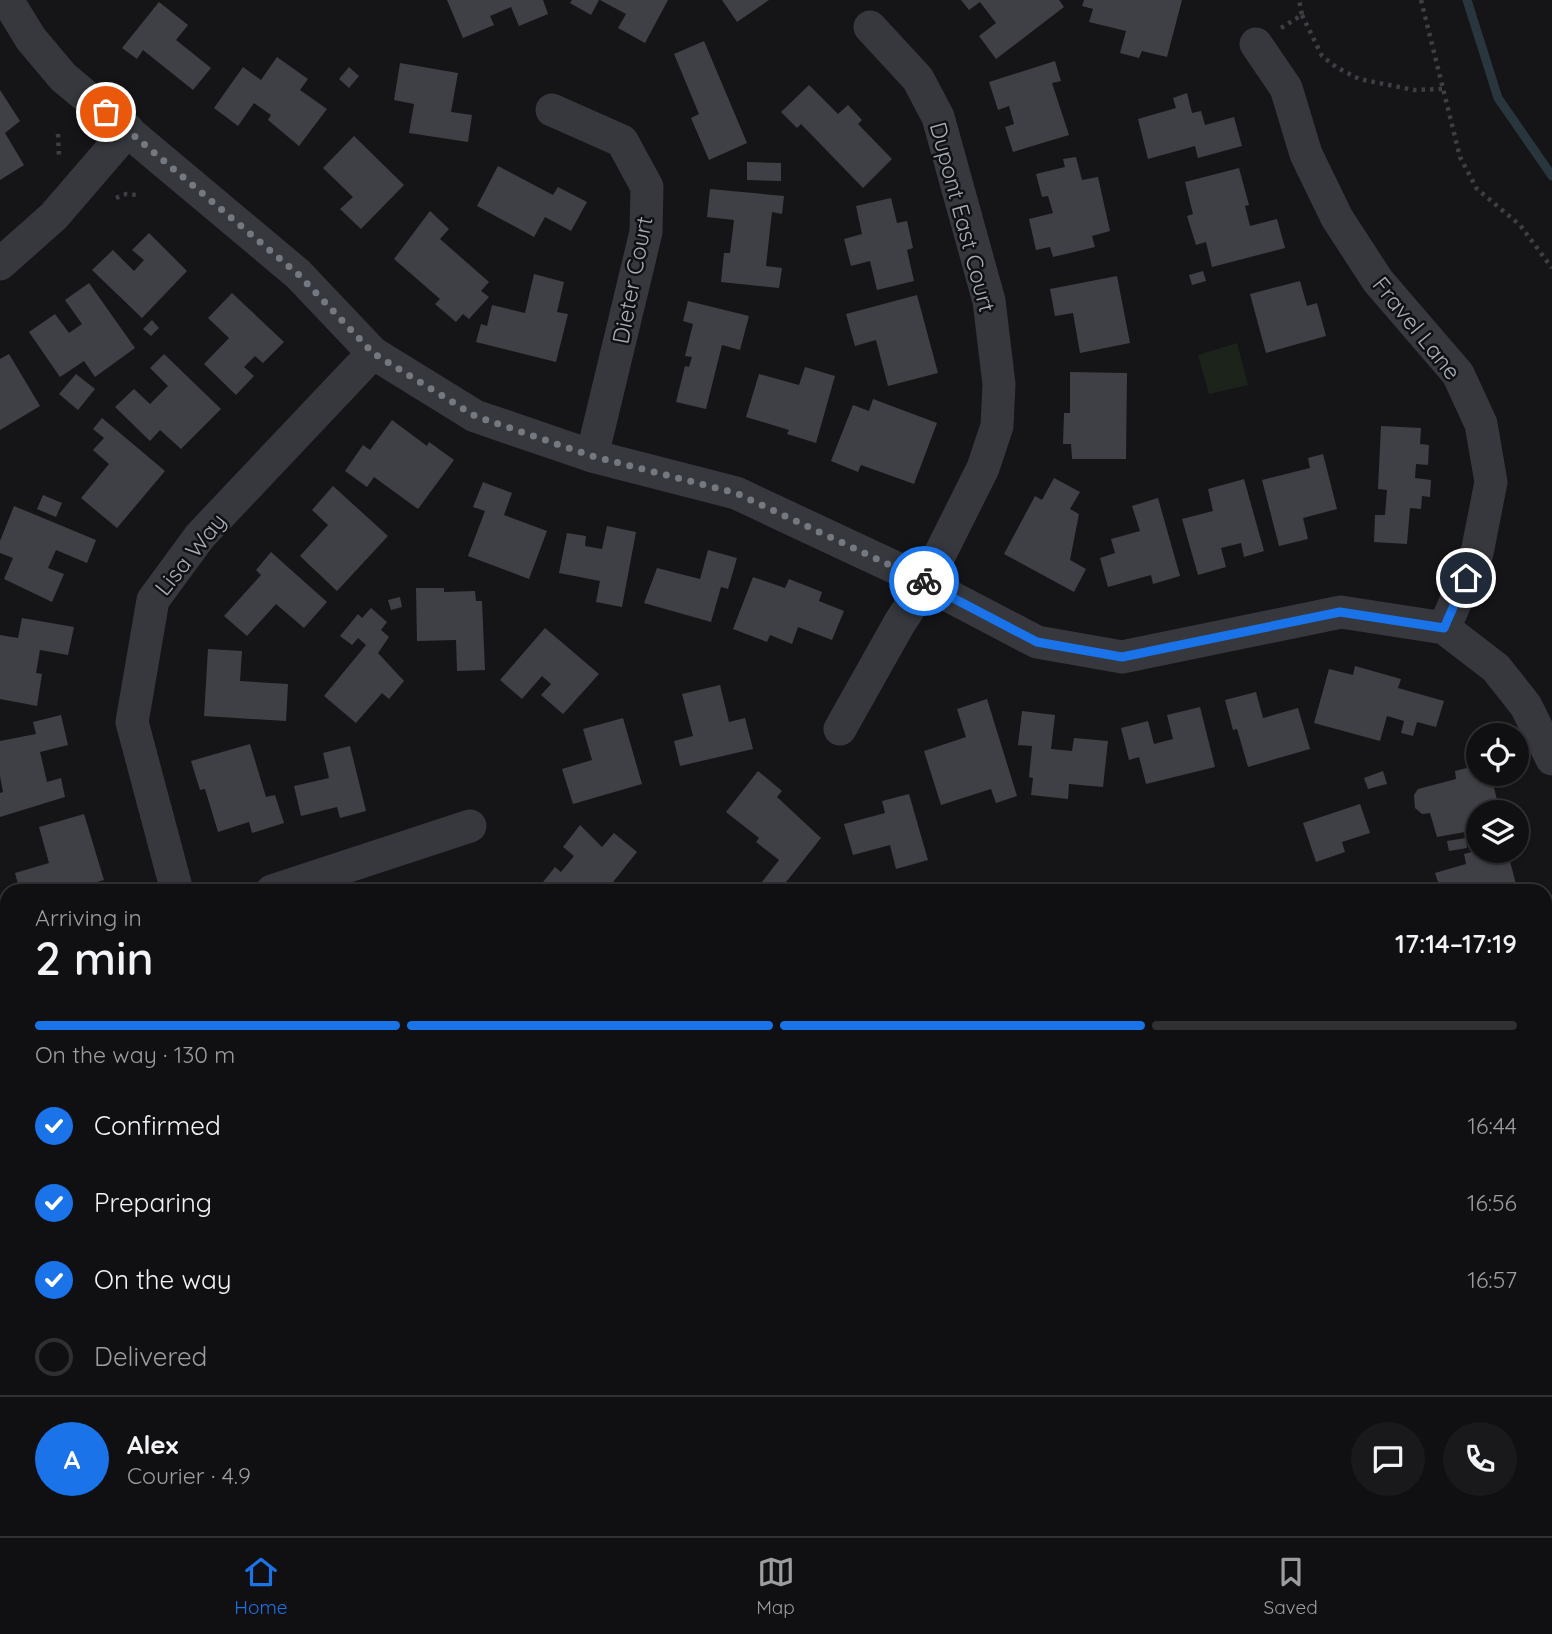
<!DOCTYPE html>
<html lang="en">
<head>
<meta charset="utf-8">
<style>
  :root { --surface:#101012; --page:#19191b; --text:#f1f3f6; --muted:#9c9d9f; --line:#303032; --accent:#1a73e8 }
  body { margin:0; font-family:Quicksand,sans-serif; background:var(--page); color:var(--text); height:100vh; display:flex; flex-direction:column; font-size:26px; white-space:nowrap }
  * { box-sizing:border-box; margin:0 }
  p { font-size:23px; color:var(--muted) }
  .icon { flex:none; width:38px; height:38px; fill:none; stroke:currentColor; stroke-width:2; stroke-linecap:round; stroke-linejoin:round }
  .map { position:relative; flex:1; overflow:hidden }
  .side { position:absolute; left:0px; top:884px; width:1552px; height:653px; display:flex; flex-direction:column; background:var(--surface); border-radius:21px 21px 0 0; box-shadow:0 2px 5px #0004,0 0 0 2px var(--line) }
  .side>* { flex:none }
  .tools { position:absolute; left:1466px; top:723px; display:grid; gap:14px }
  .tools a { display:grid; place-items:center; width:63px; height:63px; border-radius:50%; background:var(--surface); box-shadow:0 2px 5px #0004,0 0 0 2px var(--line); font-size:35px }
  .pin { position:absolute; display:grid; place-items:center; width:60px; height:60px; color:#fff; margin:-30px; border:4px solid #fff; border-radius:50%; box-shadow:0 2px 7px #0007 }
  .courier { position:absolute; display:grid; place-items:center; width:70px; height:70px; margin:-35px; border:5px solid #1a73e8; border-radius:50%; background:#fff; color:#222; box-shadow:0 2px 9px #0007 }
  .head em { font-style:normal; font-weight:600 }
  .head div { display:flex; flex-direction:column-reverse }
  .head { display:flex; align-items:center; justify-content:space-between; height:119px; padding:0 35px }
  h1 { font-size:46px; font-weight:600; line-height:52px }
  .bar { display:grid; grid-template-columns:repeat(4,1fr); gap:10px 7px; align-content:center; height:84px; padding:0 35px }
  .bar i { height:9px; border-radius:5px; background:var(--line) }
  .bar .on { background:var(--accent) }
  .bar p { grid-column:span 4 }
  .line { display:flex; align-items:center; gap:18px; padding:0 35px; border-top:2px solid var(--line) }
  .line div { flex:1 }
  .round { display:grid; place-items:center; flex:none; width:74px; height:74px; border-radius:37px; background:var(--page) }
  ol { padding:0 35px; list-style:none }
  li { display:flex; align-items:center; gap:21px; height:77px }
  li p { margin-inline-start:auto }
  li .icon { padding:7px; border-radius:50%; background:var(--accent); color:#fff; stroke-width:4 }
  li:last-child { color:var(--muted) }
  li i { width:38px; height:38px; border:4px solid var(--line); border-radius:50% }
  .dock { display:flex; justify-content:space-around; align-items:center; height:98px; border-top:2px solid var(--line); background:var(--surface); font-size:19px; color:var(--muted) }
  .dock a { display:grid; justify-items:center; gap:4px }
  .dock .on { color:var(--accent) }
  .map>svg:first-child { display:block }
  .green { fill:#1b231b }
  .lines { fill:none; stroke-linecap:round; stroke-linejoin:round }
  .stream { stroke:#2a363d; stroke-width:9 }
  .building { fill:#3f4045 }
  .path { stroke:#3c3f44; stroke-width:4.5; stroke-dasharray:3.5 5; stroke-linecap:butt }
  .street { stroke:#36383d; stroke-width:33 }
  .done { stroke:#737881; stroke-width:7; stroke-dasharray:0 12.6 }
  .route { stroke:#1a73e8; stroke-width:9 }
  .labels { text-anchor:middle; dominant-baseline:central; stroke-width:5; stroke-linejoin:round; paint-order:stroke }
  .street-label { font-size:23px; fill:#a6aeb9; stroke:#101013 }
</style>
</head>
<body>
<div class="map">
<svg width="1552" height="1536" viewBox="0 0 1552 1536">
  <rect width="100%" height="100%" fill="#151518"/>
  <path class="green" d="M1237 343 1248 385 1209 394 1198 355Z"/>
  <g class="lines">
    <path class="stream" d="M1467 0 1498 98 1552 176"/>
  </g>
  <g class="building">
    <path d="M447 0H543L548 14 519 26 511 7 490 16 494 25 463 38Z"/>
    <path d="M572 0H599L591 15 570 3Z"/>
    <path d="M600 0H668L645 43 618 28 626 14Z"/>
    <path d="M722 0H769L737 22Z"/>
    <path d="M961 0H1059L1064 7 996 59 979 36 996 23 980 2 969 10Z"/>
    <path d="M1084 0H1182L1167 57 1142 51 1139 58 1120 53 1126 31 1089 22 1093 9 1082 6Z"/>
    <path d="M159 2 188 25 176 40 211 68 193 90 143 50 137 59 122 48Z"/>
    <path d="M704 41 747 143 709 160 691 118 699 114 674 54Z"/>
    <path d="M277 57 308 79 300 90 327 109 299 146 268 120 271 115 254 103 238 126 214 108 243 67 261 80Z"/>
    <path d="M1055 61 1061 81 1052 83 1069 135 1013 152 1005 127 1014 124 1009 106 998 110 989 82Z"/>
    <path d="M400 63 458 73 451 112 472 115 468 142 409 133 414 104 394 100Z"/>
    <path d="M349 67 359 76 349 88 339 79Z"/>
    <path d="M809 85 838 114 848 105 862 120 858 124 892 159 863 188 801 124 797 128 781 112Z"/>
    <path d="M0 90 20 121 5 133 24 165 0 180Z"/>
    <path d="M1187 93 1192 113 1201 111 1205 125 1234 117 1242 146 1198 158 1195 146 1148 159 1138 119 1176 108 1173 98Z"/>
    <path d="M354 136 404 185 361 229 340 209 353 197 323 168Z"/>
    <path d="M1076 157 1082 180 1098 177 1110 231 1092 236 1095 247 1053 257 1050 247 1036 250 1029 219 1053 213 1048 196 1042 197 1036 174 1065 167 1063 159Z"/>
    <path d="M747 162 781 163V181L747 180Z"/>
    <path d="M498 166 553 195 558 187 587 202 571 231 545 217 534 237 477 206Z"/>
    <path d="M1239 168 1249 205 1245 206 1250 226 1277 219 1285 248 1212 267 1206 242 1196 245 1187 216 1193 214 1185 182Z"/>
    <path d="M710 189 784 196 782 214 772 212 766 266 782 268 779 288 721 282 724 253H730L734 220 707 217Z"/>
    <path d="M891 198 897 223 907 221 913 248 907 250 914 281 877 290 870 261 851 266 844 239 862 234 856 206Z"/>
    <path d="M430 211 449 229 440 239 489 282 481 291 489 297 469 319 463 314 456 322 435 304 440 299 394 259Z"/>
    <path d="M149 233 187 271 142 318 92 270 113 250 134 271 144 260 132 250Z"/>
    <path d="M1203 271 1206 281 1192 285 1189 275Z"/>
    <path d="M534 274 564 282 557 312 568 314 556 362 476 342 481 324 487 326 492 305 525 313Z"/>
    <path d="M1117 276 1130 343 1080 353 1073 313 1055 316 1050 289Z"/>
    <path d="M1300 281 1307 306 1317 303 1326 336 1266 353 1250 294Z"/>
    <path d="M89 283 135 348 95 377 84 361 60 377 29 332 55 314 69 333 82 324 65 300Z"/>
    <path d="M232 293 284 342 263 363 255 356 244 367 254 376 236 395 204 364 229 338 208 318Z"/>
    <path d="M917 295 938 373 888 386 876 340 855 346 846 314Z"/>
    <path d="M688 301 749 316 740 350 722 345 706 409 676 402 685 366 689 367 692 357 685 356 693 324 683 321Z"/>
    <path d="M152 320 159 328 151 336 143 329Z"/>
    <path d="M9 354 40 406 0 430V359Z"/>
    <path d="M164 354 221 409 181 449 160 430 150 441 115 407 134 389 150 404 168 386 150 368Z"/>
    <path d="M805 367 835 376 816 443 787 434 789 430 746 417 759 374 799 385Z"/>
    <path d="M1070 372 1127 373 1126 459H1072L1071 444H1063L1064 413H1070Z"/>
    <path d="M76 374 95 389 78 410 59 394Z"/>
    <path d="M873 399 937 423 914 484 861 465 858 472 831 461 853 405 869 411Z"/>
    <path d="M102 418 165 471 117 528 81 498 109 464 93 450 104 438 93 429Z"/>
    <path d="M392 420 427 446 429 442 454 460 418 509 374 477 367 487 345 471 363 445 370 450Z"/>
    <path d="M1381 426 1421 428 1420 444 1429 445 1428 465 1416 464 1415 478 1431 480 1430 497 1422 496 1421 509 1410 508 1407 544 1374 542 1375 515H1385L1387 490 1378 489Z"/>
    <path d="M1323 454 1337 509 1303 518 1308 539 1279 546 1262 480 1310 468 1308 458Z"/>
    <path d="M1054 478 1080 492 1070 509 1079 514 1070 560 1086 569 1074 592 1004 554 1035 496 1042 500Z"/>
    <path d="M1244 479 1264 551 1244 557 1241 543 1221 548 1226 567 1198 575 1182 519 1213 511 1208 489Z"/>
    <path d="M483 482 512 493 504 515 547 531 529 579 468 556 485 511 473 507Z"/>
    <path d="M333 486 388 536 337 591 300 556 328 525 312 510Z"/>
    <path d="M43 495 62 503 56 517 37 509Z"/>
    <path d="M1158 498 1180 576 1153 584 1151 575 1108 587 1100 558 1115 553 1111 539 1140 531 1132 506Z"/>
    <path d="M14 506 96 540 87 563 56 550 48 568 64 574 52 602 4 579 13 558 0 553V541Z"/>
    <path d="M607 526 636 532 622 607 596 602 600 581 559 573 567 533 586 536 585 546 602 549Z"/>
    <path d="M708 550 737 558 728 589 721 587 711 622 644 603 657 568 700 579Z"/>
    <path d="M271 552 327 602 304 628 276 604 247 636 224 616 261 575 256 570Z"/>
    <path d="M753 577 785 588 789 579 822 592 819 601 844 611 832 640 798 627 792 644 770 635 767 642 733 629Z"/>
    <path d="M416 588H444V592L475 591 476 601H482L485 670 457 671 456 640 417 641Z"/>
    <path d="M400 597 402 607 391 610 388 600Z"/>
    <path d="M371 608 387 622 381 630 389 637 378 653 404 681 389 699 382 693 356 723 324 696 366 645 358 638 352 645 340 636 358 614 362 618Z"/>
    <path d="M22 618 74 627 68 655 40 650 36 673 42 674 37 706 0 699V635L18 638Z"/>
    <path d="M545 628 599 674 563 714 541 695 551 684 542 676 522 699 500 680Z"/>
    <path d="M208 649 242 651 240 681 288 684 286 721 204 716Z"/>
    <path d="M1355 666 1401 679 1398 688 1444 701 1436 727 1417 722 1413 736 1401 733 1404 721 1387 716 1380 741 1314 723 1329 669 1353 675Z"/>
    <path d="M720 685 729 722 745 718 753 749 680 766 674 741 693 736 682 694Z"/>
    <path d="M1256 692 1263 718 1298 708 1310 749 1248 767 1237 729 1233 730 1225 700Z"/>
    <path d="M987 699 1017 796 996 803 991 789 941 805 924 751 966 737 957 709Z"/>
    <path d="M1200 707 1215 767 1146 784 1139 757 1129 760 1121 728 1148 721 1154 744 1173 739 1167 715Z"/>
    <path d="M1022 711 1055 715 1051 749 1072 751 1074 738 1108 741 1103 787 1069 784 1068 799 1031 795 1033 778 1029 777 1032 746 1018 745Z"/>
    <path d="M61 715 68 745 40 752 47 782 61 778 65 797 0 817V793L3 792 0 776V741L36 734 33 722Z"/>
    <path d="M623 718 642 784 573 804 562 769 592 760 583 729Z"/>
    <path d="M250 744 266 797 275 795 284 823 252 833 249 822 218 832 205 789 200 790 191 761Z"/>
    <path d="M350 746 366 811 340 818 337 807 301 816 294 786 329 778 323 753Z"/>
    <path d="M1479 765V774H1484L1486 781 1492 780 1500 812H1479V833L1466 836 1465 832 1437 837 1430 813 1422 814 1415 808 1414 795 1418 789 1456 779 1455 771Z"/>
    <path d="M758 771 782 791 777 797 821 838 779 891H772L762 882 779 860 756 842 759 838 726 812Z"/>
    <path d="M1383 771 1387 784 1368 789 1364 778Z"/>
    <path d="M909 794 928 860 896 869 890 845 853 855 844 824 885 813 882 801Z"/>
    <path d="M1360 804 1370 833 1342 842 1345 852 1316 862 1303 823Z"/>
    <path d="M84 814 104 880 67 891H20L15 873 49 863 39 827Z"/>
    <path d="M580 825 602 847 614 833 637 852 609 887 614 891H536L555 867 561 872 574 856 563 847Z"/>
    <path d="M1466 838 1467 848 1449 851 1447 841Z"/>
    <path d="M1479 850H1507L1517 888 1508 891H1441L1435 873 1466 864 1464 854Z"/>
    <path d="M1545 960 1552 968V1011L1545 1017Z"/>
    <path d="M1 1028 7 1049 6 1095 0 1074Z"/>
    <path d="M1552 1140V1209L1545 1211V1142Z"/>
    <path d="M7 1388V1435L0 1436V1390Z"/>
    <path d="M30 1530H142L144 1536H31Z"/>
    <path d="M942 1530H974L976 1536H944Z"/>
    <path d="M1499 1530H1515L1517 1536H1479Z"/>
  </g>
  <g class="lines">
    <g class="path">
      <path d="M1421 0 1460 157 1477 189 1520 225 1552 268"/>
      <path d="M1302 15 1322 56 1336 67 1359 79 1414 90 1442 89"/>
      <path d="M1281 28 1302 15 1299 0"/>
      <path d="M58 134 59 157"/>
      <path d="M116 198 126 194 137 195"/>
    </g>
    <g class="street">
      <path d="M7 0 31 39 63 77 298 274 373 353 475 416 592 456 736 493 926 582 953 598 1037 642 1122 657 1341 612 1444 628 1496 668 1526 706 1552 759"/>
      <path d="M1256 44 1286 88 1306 154 1337 218 1378 281 1458 374 1481 424 1491 482 1477 553 1444 628"/>
      <path d="M552 110 622 141 647 187 646 232 592 456"/>
      <path d="M0 264 54 216 128 130"/>
      <path d="M840 729 899 624 926 582 983 468 997 426 999 384 989 301 938 117 918 79 870 27"/>
      <path d="M177 891 132 722 153 600 200 536 373 353"/>
      <path d="M272 891 470 826"/>
      <path d="M0 973 7 971"/>
      <path d="M1545 1290 1552 1288"/>
      <path d="M1545 1359 1552 1380"/>
      <path d="M871 1530 873 1536"/>
      <path d="M637 1536 660 1530"/>
    </g>
  </g>
  <g class="lines">
    <path class="done" d="M106 112 298 274 373 353 475 416 592 456 736 493 924 581"/>
    <path class="route" d="M924 581 953 598 1037 642 1122 657 1340 612 1444 628 1466 578"/>
  </g>
  <g class="labels">
    <g class="street-label">
      <text transform="translate(963 217) rotate(75)">Dupont East Court</text>
      <text transform="translate(632 280) rotate(-79)">Dieter Court</text>
      <text transform="translate(1417 328) rotate(51)">Fravel Lane</text>
      <text transform="translate(190 554) rotate(-51)">Lisa Way</text>
    </g>
  </g>
</svg>
<div class="tools">
<a><svg class="icon" aria-label="locate" viewBox="0 0 24 24"><circle cx="12" cy="12" r="6"/><path d="M12 2v4M12 18v4M2 12h4M18 12h4"/></svg></a>
<a><svg class="icon" aria-label="layers" viewBox="0 0 24 24"><path d="M12 4l9 5-9 5-9-5zM3 14l9 5 9-5"/></svg></a>
</div>
<div class="pin" style="left:106px;top:112px;background:#ea580c"><svg class="icon" aria-label="bag" viewBox="0 0 24 24"><path d="M5 8h14l-1 12H6zM9 8a3 3 0 0 1 6 0"/></svg></div>
<div class="pin" style="left:1466px;top:578px;background:#1f2937"><svg class="icon" aria-label="home" viewBox="0 0 24 24"><path d="M3 11l9-7 9 7M6 9v11h12V9"/></svg></div>
<div class="courier" style="left:924px;top:581px"><svg class="icon" aria-label="bike" viewBox="0 0 24 24"><circle cx="6" cy="16" r="4"/><circle cx="18" cy="16" r="4"/><path d="M6 16l4-8h5l3 8M10 8l3 8H6M13 5h3"/></svg></div>
<section class="side">
<div class="head"><div><h1>2 min</h1><p>Arriving in</p></div><em>17:14–17:19</em></div>
<div class="bar"><i class="on"></i><i class="on"></i><i class="on"></i><i></i><p>On the way · 130 m</p></div>
<ol>
<li><svg class="icon" aria-label="check" viewBox="0 0 24 24"><path d="M5 12l5 5 9-10"/></svg>Confirmed<p>16:44</p></li>
<li><svg class="icon" aria-label="check" viewBox="0 0 24 24"><path d="M5 12l5 5 9-10"/></svg>Preparing<p>16:56</p></li>
<li><svg class="icon" aria-label="check" viewBox="0 0 24 24"><path d="M5 12l5 5 9-10"/></svg>On the way<p>16:57</p></li>
<li><i></i>Delivered</li>
</ol>
<div class="line" style="height:126px"><b class="round" style="background:var(--accent);color:#fff">A</b><div><b>Alex</b><p>Courier · 4.9</p></div><a class="round"><svg class="icon" aria-label="chat" viewBox="0 0 24 24"><path d="M4 5h16v11H9l-5 4z"/></svg></a><a class="round"><svg class="icon" aria-label="phone" viewBox="0 0 24 24"><path d="M5 4h4l2 5-3 2q2 4 5 5l2-3 5 2v4C11 20 4 13 5 4z"/></svg></a></div>
</section>
</div>
<nav class="dock">
<a class="on"><svg class="icon" aria-label="home" viewBox="0 0 24 24"><path d="M3 11l9-7 9 7M6 9v11h12V9"/></svg>Home</a>
<a><svg class="icon" aria-label="map" viewBox="0 0 24 24"><path d="M3 6l6-2 6 2 6-2v14l-6 2-6-2-6 2zM9 4v14M15 6v14"/></svg>Map</a>
<a><svg class="icon" aria-label="saved" viewBox="0 0 24 24"><path d="M7 4h10v16l-5-4-5 4z"/></svg>Saved</a>
</nav>
</body>
</html>
